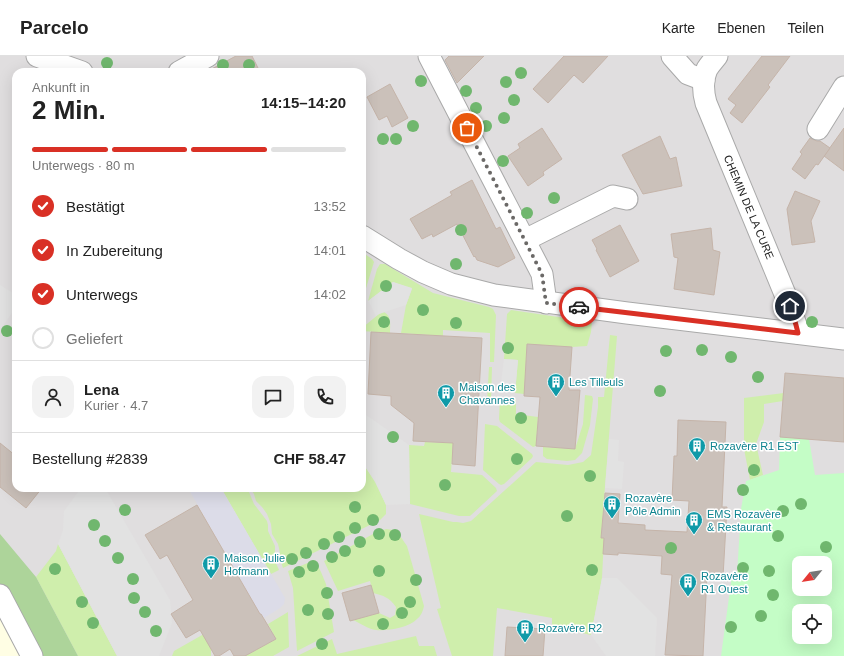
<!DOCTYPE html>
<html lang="de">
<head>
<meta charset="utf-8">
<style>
  :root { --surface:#fff; --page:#f2f2f2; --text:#222; --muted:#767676; --line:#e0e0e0; --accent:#d93025 }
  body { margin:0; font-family:Helvetica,sans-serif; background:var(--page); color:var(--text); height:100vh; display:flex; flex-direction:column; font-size:15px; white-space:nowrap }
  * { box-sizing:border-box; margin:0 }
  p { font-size:13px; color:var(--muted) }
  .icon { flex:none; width:22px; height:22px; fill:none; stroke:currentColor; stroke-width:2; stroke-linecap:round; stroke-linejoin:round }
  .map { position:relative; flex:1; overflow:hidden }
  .details { position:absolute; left:12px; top:12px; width:354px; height:424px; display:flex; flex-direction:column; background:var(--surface); border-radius:12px; box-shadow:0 4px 16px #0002 }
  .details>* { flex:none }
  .needle { width:26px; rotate:240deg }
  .fabs { position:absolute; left:792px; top:500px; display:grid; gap:8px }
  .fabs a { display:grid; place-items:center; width:40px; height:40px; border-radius:8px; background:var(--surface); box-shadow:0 4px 16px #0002; font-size:20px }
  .pin { position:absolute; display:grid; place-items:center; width:34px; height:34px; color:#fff; margin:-17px; border:2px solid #fff; border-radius:50%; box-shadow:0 1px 4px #0007 }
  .courier { position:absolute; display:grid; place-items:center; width:40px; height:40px; margin:-20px; border:3px solid #d93025; border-radius:50%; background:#fff; color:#222; box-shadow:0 1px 5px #0007 }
  .overview em { font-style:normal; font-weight:700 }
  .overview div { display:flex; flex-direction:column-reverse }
  .overview { display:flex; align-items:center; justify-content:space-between; height:68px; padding:0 20px }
  h1 { font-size:26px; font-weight:700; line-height:30px }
  .bar { display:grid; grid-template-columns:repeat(4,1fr); gap:6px 4px; align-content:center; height:48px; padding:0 20px }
  .bar i { height:5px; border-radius:3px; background:var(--line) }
  .bar .selected { background:var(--accent) }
  .bar p { grid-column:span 4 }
  .line { display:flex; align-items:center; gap:10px; padding:0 20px; border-top:1px solid var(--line) }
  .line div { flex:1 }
  .round { display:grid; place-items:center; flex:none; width:42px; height:42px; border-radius:12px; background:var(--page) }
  ol { padding:0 20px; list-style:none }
  li { display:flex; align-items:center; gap:12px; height:44px }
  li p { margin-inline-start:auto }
  li .icon { padding:4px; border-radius:50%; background:var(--accent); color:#fff; stroke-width:4 }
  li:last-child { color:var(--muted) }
  li i { width:22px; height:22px; border:2px solid var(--line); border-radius:50% }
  header { display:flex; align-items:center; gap:24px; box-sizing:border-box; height:56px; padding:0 20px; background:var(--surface); border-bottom:1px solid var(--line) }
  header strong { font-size:19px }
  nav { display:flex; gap:22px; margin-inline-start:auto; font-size:14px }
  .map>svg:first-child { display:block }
  .residential { fill:#e0dedf; fill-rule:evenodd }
  .education { fill:#fffee4 }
  .grass { fill:#cfeeac }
  .forest { fill:#add49a }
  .park { fill:#c4fdc6; fill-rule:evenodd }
  .parking { fill:#e2e2e2 }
  .plaza { fill:#dcdce8 }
  .building { fill:#cbc1ba; stroke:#c5b4a9 }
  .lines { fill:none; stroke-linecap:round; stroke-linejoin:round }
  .minor-casing { stroke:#a9a9a9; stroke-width:23 }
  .minor { stroke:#fff; stroke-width:21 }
  .tree { fill:#70b76e }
  .done { stroke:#6b6967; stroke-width:4; stroke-dasharray:0 7.2 }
  .route { stroke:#d93025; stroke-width:5 }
  .labels { text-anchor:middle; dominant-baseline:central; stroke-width:3; stroke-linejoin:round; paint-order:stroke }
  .street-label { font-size:11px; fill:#222; stroke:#fff }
  .culture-label { font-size:11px; fill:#0d838f; stroke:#fff; text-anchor:start }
</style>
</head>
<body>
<header>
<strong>Parcelo</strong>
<nav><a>Karte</a><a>Ebenen</a><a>Teilen</a></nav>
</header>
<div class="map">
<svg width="844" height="600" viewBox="0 0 844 600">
  <rect width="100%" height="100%" fill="#f2eee8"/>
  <path class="residential" d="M0 0H844V600H0ZM16 16H362V432H16ZM799 507H825V533H799ZM799 555H825V581H799Z"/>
  <path class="education" d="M0 558 23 600H0Z"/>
  <g class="grass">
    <path d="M362 196 372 203 374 206 363 242 362 254Z"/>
    <path d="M380 208H385L433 237 489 251 493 253 496 259 494 306H490V277L443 274V280L401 277 406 249 412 233 393 226 368 245 377 213Z"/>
    <path d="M511 254 592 266 591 276 587 290 572 291 527 288 524 338 515 337 518 304 504 303 507 258Z"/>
    <path d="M384 256C392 260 390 269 390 277L362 275V272L379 258Z"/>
    <path d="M610 279 617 280 601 481 604 482 602 522 591 579 552 570V562L497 552 493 600H452L437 553 441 552 419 458 453 466H457L463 467 471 465 536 406 568 409 583 406 591 399 598 351V341H604Z"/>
    <path d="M489 311H492L491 345H487Z"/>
    <path d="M784 337 783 345 764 348V366L756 388 763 419 750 424 744 393V342Z"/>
    <path d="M585 339 592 340 593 343 590 369 582 397 575 404 567 405 547 403 543 400V391L575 393 583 368Z"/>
    <path d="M500 342 516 343V358L538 361 536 390 533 391 500 366 499 363Z"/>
    <path d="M485 368 497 370 532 398 533 400 532 402 504 428 501 429 499 428 483 414Z"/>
    <path d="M425 386 453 387 451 416 482 419 496 432 497 435 470 460H459L410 448 409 389 424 390Z"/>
    <path d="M362 406 375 424 386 449V458L380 464 283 512 280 503V497L278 488 272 478 271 468 267 458 262 451 256 445 254 438 250 432H362Z"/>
    <path d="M221 432H246L249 436 254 448 267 465 268 469V475L275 490V505L279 514 271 518Z"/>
    <path d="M386 473 393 474 400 480 407 490 424 550C423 555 421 560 417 563 409 572 387 575 376 574 368 573 360 567 353 564L379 557 390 562 395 559 396 551C389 541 384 540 373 537L370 525 338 535 324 505 373 478Z"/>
    <path d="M58 488 117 600H78L36 521 56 495Z"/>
    <path d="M315 504 321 516 326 528 334 576 297 595 293 532 288 515Z"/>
    <path d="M255 549 211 593V600H172L174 595Z"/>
    <path d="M288 556 289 591 273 600H245L276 583 268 568Z"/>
    <path d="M416 580 419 590H434L437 600H297L332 583 337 598Z"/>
  </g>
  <path class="forest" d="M0 478 36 521 78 600H30L32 592 0 528Z"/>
  <path class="park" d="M780 381 809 383 815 419 844 417V600H721L732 519H737L741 453 746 425 779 414ZM799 507H825V533H799ZM799 555H825V581H799Z"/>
  <g class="parking">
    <path d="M393 226 412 232 406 249 379 258 376 260 371 250 368 245Z"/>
    <path d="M0 229 16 239V251L0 274Z"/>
    <path d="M504 303 518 304 515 337 500 336Z"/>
    <path d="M362 356 409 389 410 448 386 449 375 426 362 406Z"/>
    <path d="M609 383 619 384 618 405 624 406 622 433 605 432Z"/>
    <path d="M81 432H104L108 437 170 544 172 567 159 600H117L58 488 63 474 64 455Z"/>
    <path d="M602 522H617L657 562 655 600H606L591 579Z"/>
  </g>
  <path class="plaza" d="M188 432H221L285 542 284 548 280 552 264 562 261 558H260Z"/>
  <g class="building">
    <path d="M236 0H252L260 16H206Z"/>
    <path d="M449 0H484L457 27 445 4Z"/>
    <path d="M564 0H608L583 27 574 19 548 47 533 33Z"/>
    <path d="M762 0H790L768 29 770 31 742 67 730 57 736 49 728 43Z"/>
    <path d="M390 28 408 62 392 71 387 60 379 64 367 41Z"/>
    <path d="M542 72 562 103 543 116 544 119 528 130 508 100 520 92 518 88Z"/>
    <path d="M844 72V115L824 100Z"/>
    <path d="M660 80 670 103 676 101 682 130 643 138 622 99Z"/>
    <path d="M810 82 812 83 817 85H820L830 92 818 109 816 108 805 123 792 113 802 98 800 96Z"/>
    <path d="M472 124 496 173 500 171 515 202 498 211 477 204 475 200 474 201 457 168 433 181 432 178 422 183 410 163 452 139 450 136Z"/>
    <path d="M795 135 820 145 811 165 815 186 792 189 787 153Z"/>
    <path d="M620 169 639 205 610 221 596 194 597 193 592 184Z"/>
    <path d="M711 172 713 194 720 196 714 239 674 233 678 202 674 201 671 178Z"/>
    <path d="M371 276 482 282 475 410 452 408 453 387 413 385 414 367 391 349V340L368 338Z"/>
    <path d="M527 288 572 291 569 334H580L575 393 536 390 540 341 524 340Z"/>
    <path d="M785 317 844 322V386L780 381Z"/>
    <path d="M678 364 726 366 722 451H727L723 521 707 520 703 600 665 599 672 519 661 518 662 500 618 497V499L603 498 604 482H601L605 437 620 438 618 467 645 469V474L687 476 689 445 672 444 674 400H677Z"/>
    <path d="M0 387 16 400V432H42L26 452 0 431Z"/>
    <path d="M197 449 260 558H261L276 583 245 600H234L230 593 219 600H215L200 574 186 582 171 558 193 544 167 499 160 503 145 479Z"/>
    <path d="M371 529 379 557 350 565 342 537Z"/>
    <path d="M507 571 545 573 543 600H505Z"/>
  </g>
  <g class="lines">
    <g class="minor-casing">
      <g id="minor">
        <path d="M37 0 82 16"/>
        <path d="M429 0 542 218 546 247"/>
        <path d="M672 0 688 18 704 24"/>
        <path d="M717 0C714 4 710 8 707 13 702 24 703 36 706 47L787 243 796 269 798 277"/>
        <path d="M179 16 208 0"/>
        <path d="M818 73 844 31"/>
        <path d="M362 180 399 203 423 216 451 228 494 239 627 257 844 283"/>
        <path d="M525 184 613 140 627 143"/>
        <path d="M0 539 32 600"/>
      </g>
    </g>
    <use href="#minor" class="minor"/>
  </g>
  <g class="tree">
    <circle cx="107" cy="7" r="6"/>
    <circle cx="223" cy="9" r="6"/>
    <circle cx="249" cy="9" r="6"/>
    <circle cx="521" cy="17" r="6"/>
    <circle cx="421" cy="25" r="6"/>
    <circle cx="506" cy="26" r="6"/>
    <circle cx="466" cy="35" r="6"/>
    <circle cx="514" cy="44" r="6"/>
    <circle cx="476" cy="52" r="6"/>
    <circle cx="504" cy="62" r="6"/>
    <circle cx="413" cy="70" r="6"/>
    <circle cx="486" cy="70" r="6"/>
    <circle cx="383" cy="83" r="6"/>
    <circle cx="396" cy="83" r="6"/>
    <circle cx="503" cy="105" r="6"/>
    <circle cx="554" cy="142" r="6"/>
    <circle cx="527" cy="157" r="6"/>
    <circle cx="461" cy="174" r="6"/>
    <circle cx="456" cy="208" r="6"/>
    <circle cx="386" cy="230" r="6"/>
    <circle cx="423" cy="254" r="6"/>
    <circle cx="384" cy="266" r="6"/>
    <circle cx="812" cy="266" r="6"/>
    <circle cx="456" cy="267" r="6"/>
    <circle cx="7" cy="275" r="6"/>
    <circle cx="508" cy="292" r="6"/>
    <circle cx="702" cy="294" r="6"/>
    <circle cx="666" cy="295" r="6"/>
    <circle cx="731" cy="301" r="6"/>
    <circle cx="758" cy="321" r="6"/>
    <circle cx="660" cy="335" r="6"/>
    <circle cx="521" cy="362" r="6"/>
    <circle cx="393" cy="381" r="6"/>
    <circle cx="517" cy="403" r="6"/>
    <circle cx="754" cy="414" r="6"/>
    <circle cx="590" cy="420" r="6"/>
    <circle cx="445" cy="429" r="6"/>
    <circle cx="743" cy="434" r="6"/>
    <circle cx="801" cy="448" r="6"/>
    <circle cx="355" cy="451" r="6"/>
    <circle cx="125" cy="454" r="6"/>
    <circle cx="783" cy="455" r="6"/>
    <circle cx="567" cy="460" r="6"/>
    <circle cx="373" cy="464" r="6"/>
    <circle cx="94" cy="469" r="6"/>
    <circle cx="355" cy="472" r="6"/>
    <circle cx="379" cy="478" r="6"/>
    <circle cx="395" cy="479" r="6"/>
    <circle cx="778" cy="480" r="6"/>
    <circle cx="339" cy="481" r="6"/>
    <circle cx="105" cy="485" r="6"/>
    <circle cx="360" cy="486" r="6"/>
    <circle cx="324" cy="488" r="6"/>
    <circle cx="826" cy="491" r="6"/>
    <circle cx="671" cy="492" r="6"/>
    <circle cx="345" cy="495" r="6"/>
    <circle cx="306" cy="497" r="6"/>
    <circle cx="332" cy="501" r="6"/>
    <circle cx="118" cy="502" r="6"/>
    <circle cx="292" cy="503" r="6"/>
    <circle cx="313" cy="510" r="6"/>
    <circle cx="743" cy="512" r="6"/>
    <circle cx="55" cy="513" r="6"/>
    <circle cx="592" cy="514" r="6"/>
    <circle cx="379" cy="515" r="6"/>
    <circle cx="769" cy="515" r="6"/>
    <circle cx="299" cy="516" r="6"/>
    <circle cx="133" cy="523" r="6"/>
    <circle cx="416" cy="524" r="6"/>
    <circle cx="327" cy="537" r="6"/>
    <circle cx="773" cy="539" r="6"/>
    <circle cx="134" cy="542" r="6"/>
    <circle cx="82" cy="546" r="6"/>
    <circle cx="410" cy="546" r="6"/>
    <circle cx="308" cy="554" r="6"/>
    <circle cx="145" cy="556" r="6"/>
    <circle cx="402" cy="557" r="6"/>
    <circle cx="328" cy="558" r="6"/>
    <circle cx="761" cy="560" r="6"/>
    <circle cx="93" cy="567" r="6"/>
    <circle cx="383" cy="568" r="6"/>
    <circle cx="731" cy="571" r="6"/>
    <circle cx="156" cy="575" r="6"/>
    <circle cx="322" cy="588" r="6"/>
  </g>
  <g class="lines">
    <path class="done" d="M467 72 542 218 546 247 579 251"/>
    <path class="route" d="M579 251 798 277 796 269 790 250"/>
  </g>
  <defs>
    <g id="building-pin" transform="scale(0.9)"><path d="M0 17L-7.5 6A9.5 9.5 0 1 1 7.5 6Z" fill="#0f9aa8" stroke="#fff"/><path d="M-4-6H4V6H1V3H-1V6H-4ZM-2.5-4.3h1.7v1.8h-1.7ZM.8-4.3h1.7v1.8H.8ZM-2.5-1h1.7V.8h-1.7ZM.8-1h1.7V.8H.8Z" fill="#fff"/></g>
  </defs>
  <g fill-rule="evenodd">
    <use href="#building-pin" x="556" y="326"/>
    <use href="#building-pin" x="446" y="337"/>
    <use href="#building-pin" x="697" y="390"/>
    <use href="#building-pin" x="612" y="448"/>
    <use href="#building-pin" x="694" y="464"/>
    <use href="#building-pin" x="211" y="508"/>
    <use href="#building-pin" x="688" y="526"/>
    <use href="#building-pin" x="525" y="572"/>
  </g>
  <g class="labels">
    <g class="street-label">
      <text transform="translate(749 151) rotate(67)">CHEMIN DE LA CURE</text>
    </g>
    <g class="culture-label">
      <text x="569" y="326">Les Tilleuls</text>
      <text x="459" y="331">Maison des<tspan x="459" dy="13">Chavannes</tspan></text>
      <text x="710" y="390">Rozavère R1 EST</text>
      <text x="625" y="442">Rozavère<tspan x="625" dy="13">Pôle Admin</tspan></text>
      <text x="707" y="458">EMS Rozavère<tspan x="707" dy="13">&amp; Restaurant</tspan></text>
      <text x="224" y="502">Maison Julie<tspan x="224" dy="13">Hofmann</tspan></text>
      <text x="701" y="520">Rozavère<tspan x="701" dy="13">R1 Ouest</tspan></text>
      <text x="538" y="572">Rozavère R2</text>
    </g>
  </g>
</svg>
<div class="fabs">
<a><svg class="needle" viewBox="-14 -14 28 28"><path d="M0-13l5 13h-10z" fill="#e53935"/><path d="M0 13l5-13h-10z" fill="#767676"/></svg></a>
<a><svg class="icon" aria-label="locate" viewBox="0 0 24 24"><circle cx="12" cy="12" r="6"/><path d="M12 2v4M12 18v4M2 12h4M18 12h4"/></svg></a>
</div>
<div class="pin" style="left:467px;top:72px;background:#ea580c"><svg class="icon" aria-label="bag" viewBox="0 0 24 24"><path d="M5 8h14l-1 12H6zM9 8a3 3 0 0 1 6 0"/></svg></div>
<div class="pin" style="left:790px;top:250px;background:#1f2937"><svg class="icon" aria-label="home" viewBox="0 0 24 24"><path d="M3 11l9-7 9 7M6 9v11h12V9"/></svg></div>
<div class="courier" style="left:579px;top:251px"><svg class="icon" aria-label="car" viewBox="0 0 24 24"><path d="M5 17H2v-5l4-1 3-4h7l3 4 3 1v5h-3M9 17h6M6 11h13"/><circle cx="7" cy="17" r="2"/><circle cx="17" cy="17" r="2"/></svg></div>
<section class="details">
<div class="overview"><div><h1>2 Min.</h1><p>Ankunft in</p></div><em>14:15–14:20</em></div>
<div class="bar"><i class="selected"></i><i class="selected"></i><i class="selected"></i><i></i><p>Unterwegs · 80 m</p></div>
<ol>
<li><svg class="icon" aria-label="check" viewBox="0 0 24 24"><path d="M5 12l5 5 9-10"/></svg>Bestätigt<p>13:52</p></li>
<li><svg class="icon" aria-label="check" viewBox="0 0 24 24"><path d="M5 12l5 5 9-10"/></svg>In Zubereitung<p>14:01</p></li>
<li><svg class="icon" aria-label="check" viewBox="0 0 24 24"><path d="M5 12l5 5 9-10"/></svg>Unterwegs<p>14:02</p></li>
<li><i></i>Geliefert</li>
</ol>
<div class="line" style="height:72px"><a class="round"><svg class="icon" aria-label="person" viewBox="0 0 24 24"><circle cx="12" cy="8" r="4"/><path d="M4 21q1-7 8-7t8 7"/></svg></a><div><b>Lena</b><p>Kurier · 4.7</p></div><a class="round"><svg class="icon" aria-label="chat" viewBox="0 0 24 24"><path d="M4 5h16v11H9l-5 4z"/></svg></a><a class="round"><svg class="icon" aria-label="phone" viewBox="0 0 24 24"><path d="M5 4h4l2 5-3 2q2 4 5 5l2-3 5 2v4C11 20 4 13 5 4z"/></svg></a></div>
<div class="line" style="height:52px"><div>Bestellung #2839</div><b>CHF 58.47</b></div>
</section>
</div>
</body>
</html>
